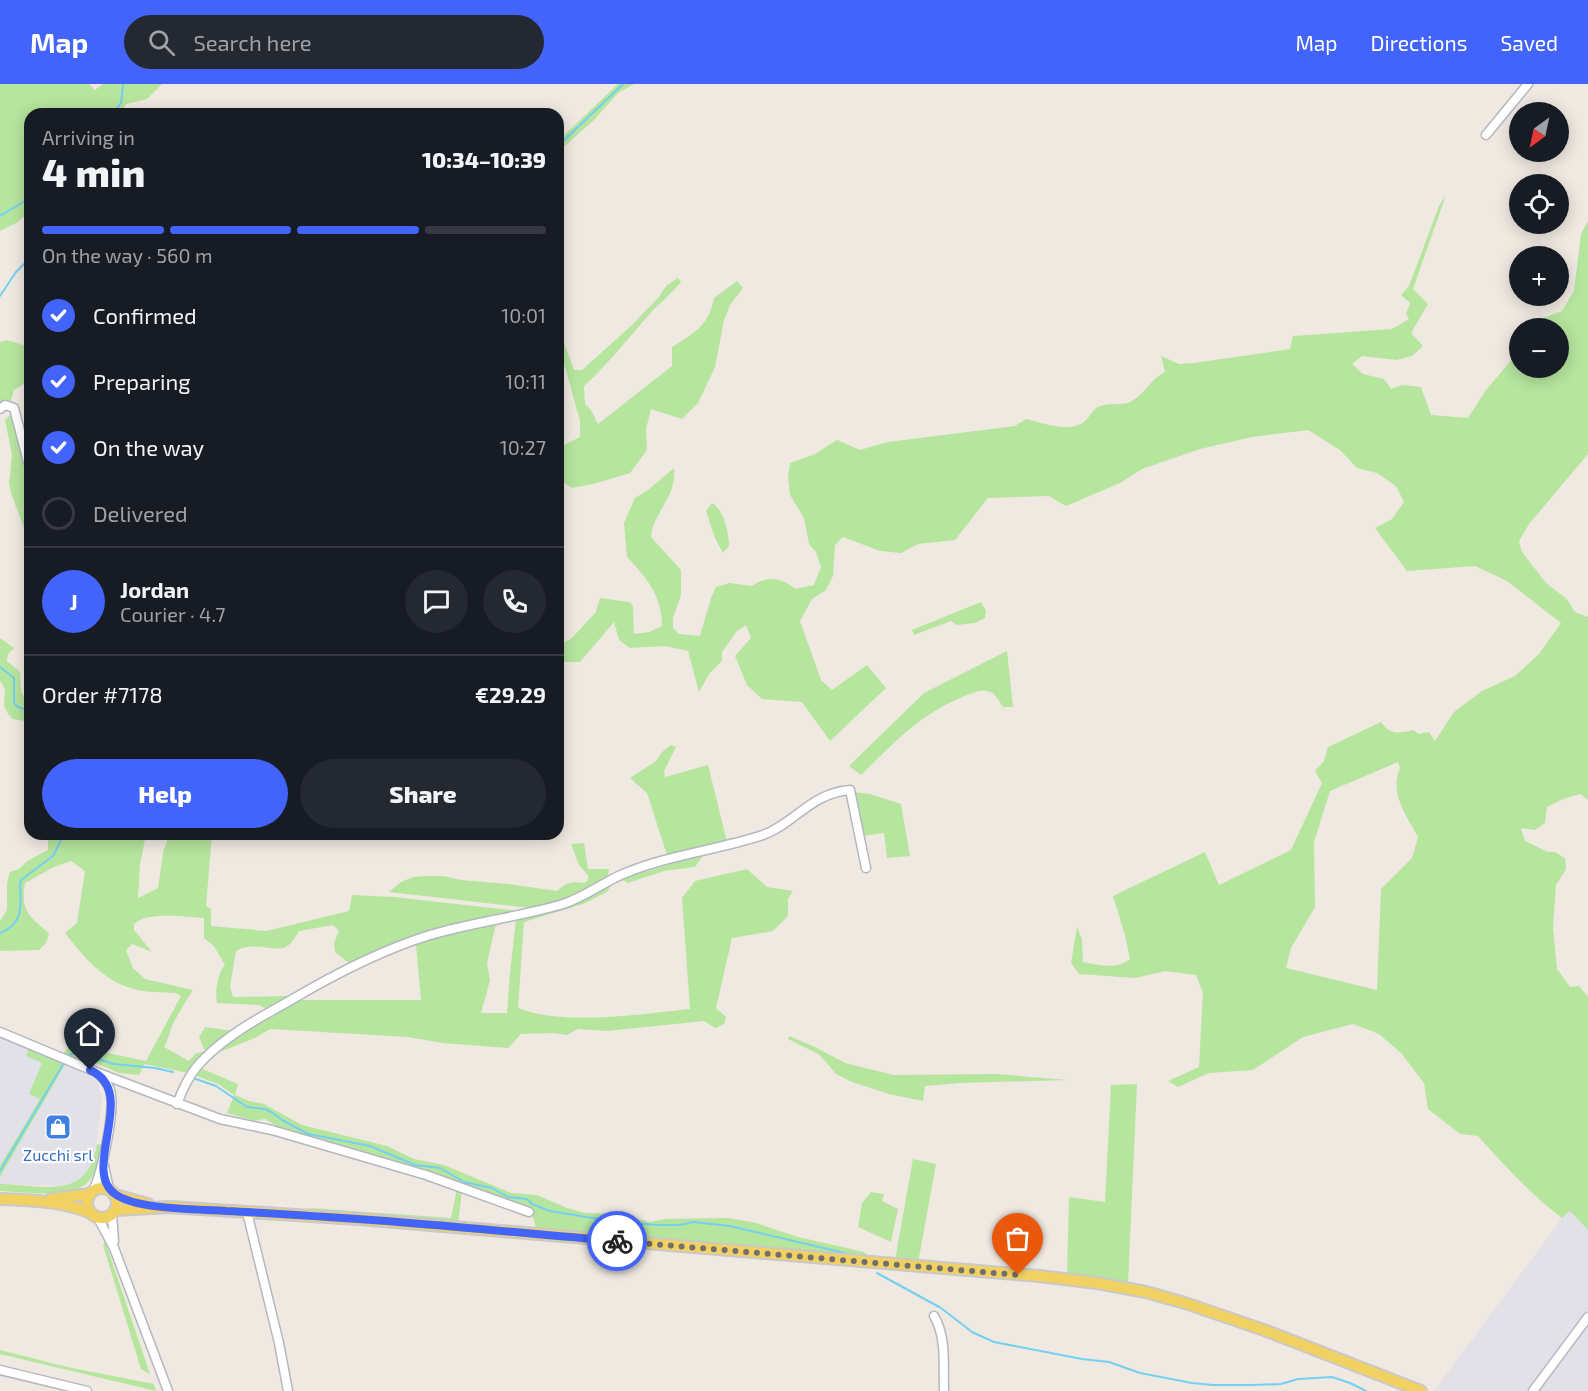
<!DOCTYPE html>
<html lang="en">
<head>
<meta charset="utf-8">
<style>
  :root { --surface:#171b24; --page:#242831; --text:#f1f3f6; --muted:#9ea1a6; --line:#363941; --accent:#4264fb }
  body { margin:0; font-family:"Exo 2",sans-serif; background:var(--page); color:var(--text); height:100vh; display:flex; flex-direction:column; font-size:22px; white-space:nowrap }
  * { box-sizing:border-box; margin:0 }
  p { font-size:20px; color:var(--muted) }
  .icon { flex:none; width:33px; height:33px; fill:none; stroke:currentColor; stroke-width:2; stroke-linecap:round; stroke-linejoin:round }
  .map { position:relative; flex:1; overflow:hidden }
  .details { position:absolute; left:24px; top:24px; width:540px; height:732px; display:flex; flex-direction:column; background:var(--surface); border-radius:18px; box-shadow:0 3px 15px #0003 }
  .details>* { flex:none }
  .needle { width:39px; rotate:213deg }
  .buttons { position:absolute; left:1509px; top:18px; display:grid; gap:12px }
  .buttons a { display:grid; place-items:center; width:60px; height:60px; border-radius:50%; background:var(--surface); box-shadow:0 3px 15px #0003; font-size:30px }
  .pin { position:absolute; display:grid; place-items:center; width:51px; height:51px; color:#fff; margin:-62px -26px; border-radius:50% 50% 50% 0; rotate:-45deg; box-shadow:0 0 6px #0007 }
  .pin .icon { rotate:45deg }
  .courier { position:absolute; display:grid; place-items:center; width:60px; height:60px; margin:-30px; border:4px solid #4264fb; border-radius:50%; background:#fff; color:#222; box-shadow:0 2px 8px #0007 }
  .head em { font-style:normal; font-weight:800 }
  .head div { display:flex; flex-direction:column-reverse }
  .head { display:flex; align-items:center; justify-content:space-between; height:102px; padding:0 18px }
  h1 { font-size:39px; font-weight:800; line-height:45px }
  .bar { display:grid; grid-template-columns:repeat(4,1fr); gap:9px 6px; align-content:center; height:72px; padding:0 18px }
  .bar i { height:8px; border-radius:4px; background:var(--line) }
  .bar .on { background:var(--accent) }
  .bar p { grid-column:span 4 }
  .line { display:flex; align-items:center; gap:15px; padding:0 18px; border-top:2px solid var(--line) }
  .line div { flex:1 }
  .round { display:grid; place-items:center; flex:none; width:63px; height:63px; border-radius:32px; background:var(--page) }
  ol { padding:0 18px; list-style:none }
  li { display:flex; align-items:center; gap:18px; height:66px }
  li p { margin-inline-start:auto }
  li .icon { padding:6px; border-radius:50%; background:var(--accent); color:#fff; stroke-width:4 }
  li:last-child { color:var(--muted) }
  li i { width:33px; height:33px; border:3px solid var(--line); border-radius:50% }
  .primary-button { display:flex; gap:12px; margin-top:auto; padding:12px 18px }
  .primary-button a { flex:1; height:69px; border-radius:36px; background:var(--accent); color:#fff; font-size:24px; font-weight:800; line-height:69px; text-align:center }
  .primary-button a+a { background:var(--page); color:var(--text) }
  header { display:flex; align-items:center; gap:36px; box-sizing:border-box; height:84px; padding:0 30px; background:var(--accent); color:#fff }
  header strong { font-size:28px }
  nav { display:flex; gap:33px; margin-inline-start:auto; font-size:21px }
  .search { width:420px; height:54px; background:var(--page); display:flex; align-items:center; gap:15px; box-sizing:border-box; padding:0 21px; border-radius:33px; color:var(--muted); font-size:22px }
  .map>svg:first-child { display:block }
  .industrial { fill:#e3e1e8 }
  .green { fill:#b6e59e; fill-rule:evenodd }
  .lines { fill:none; stroke-linecap:round; stroke-linejoin:round }
  .stream { stroke:#75cff0; stroke-width:2 }
  .minor-casing { stroke:#b4b7c1; stroke-width:11 }
  .major-casing { stroke:#c9c9c9; stroke-width:14 }
  .minor { stroke:#fff; stroke-width:8 }
  .major { stroke:#f2d163; stroke-width:10 }
  .done { stroke:#726f6d; stroke-width:6; stroke-dasharray:0 10.8 }
  .route { stroke:#4264fb; stroke-width:8 }
  .labels { text-anchor:middle; dominant-baseline:central; stroke-width:4.5; stroke-linejoin:round; paint-order:stroke }
  .shop-label { font-size:16px; fill:#366cbe; stroke:#fff }
</style>
</head>
<body>
<header>
<strong>Map</strong>
<div class="search"><svg class="icon" aria-label="search" viewBox="0 0 24 24"><circle cx="10" cy="10" r="6"/><path d="M15 15l6 6"/></svg>Search here</div>
<nav><a>Map</a><a>Directions</a><a>Saved</a></nav>
</header>
<div class="map">
<svg width="1588" height="1307" viewBox="0 0 1588 1307">
  <rect width="100%" height="100%" fill="#efe9e1"/>
  <g class="industrial">
    <path d="M0 952 82 986 89 990 98 1000 102 1014 95 1074 88 1089 74 1099 57 1102 0 1100Z"/>
    <path d="M1570 1127 1588 1146V1307H1434L1562 1134Z"/>
  </g>
  <g class="green">
    <path d="M0 0H89L95 6 103 0H162L147 15 126 20 120 30H30V127L18 138 0 147Z"/>
    <path d="M618 0H634L618 9 594 36 558 68V57Z"/>
    <path d="M1446 111 1413 205 1428 220 1411 249 1423 262 1412 272 1397 276 1362 272 1352 280 1363 290 1384 295 1391 305 1402 301 1421 303 1431 331 1468 334 1486 306 1519 267 1520 284H1558V244H1538L1543 234 1562 227 1574 207 1581 150 1588 137V370L1529 440 1519 457 1522 468 1546 499 1567 515 1575 528 1588 533V716L1580 710 1563 715 1547 723 1545 739 1535 746 1521 744 1525 757 1548 768H1555L1565 774 1566 785 1556 801 1553 843 1557 885 1570 903 1579 902 1588 913V1146L1570 1127 1562 1134C1530 1110 1505 1082 1478 1052L1460 1050 1428 1025 1424 999 1401 969 1379 950 1353 940 1303 953 1253 986 1209 989 1178 1003 1168 997 1199 983 1203 909 1196 891 1165 887 1135 894 1079 890 1071 879 1077 843 1082 855 1083 878C1098 881 1117 886 1130 875L1125 851 1113 812 1205 768 1219 801 1291 766 1322 699 1315 687 1324 677 1328 663 1381 638C1391 652 1398 649 1413 646L1419 650 1429 648 1435 657 1454 628 1482 607 1515 592 1539 570 1561 539 1507 497 1475 482 1407 487 1375 444 1392 435 1404 418 1396 402 1377 389 1357 384 1340 366 1308 346 1252 353 1200 365 1142 385 1120 399 1066 422 1049 412 988 414 955 456 918 460 901 469 880 467 843 453 835 461 833 492 826 506 812 515 800 537 821 596 832 606 867 581 886 604 830 657 802 618 762 615 747 601 735 572 751 554 746 541 737 547 722 568V577L709 590 699 608 688 567 665 562 630 564 619 556 614 538 580 578H558V561L571 555 596 528 600 514 629 518 633 522 634 550 649 548 662 542C662 512 647 494 627 473L624 439 635 414 648 406 674 384C677 414 653 428 651 453L681 486V511L673 534V544L679 550 700 552 711 514 716 503 729 499 752 502C767 491 781 494 796 505L814 501 821 483 816 468 809 460 804 434 790 411 788 393 790 379 815 370 837 356 860 366 888 358 1015 342 1026 335C1043 339 1070 350 1085 337 1090 333 1092 326 1098 323 1108 318 1121 322 1130 318 1145 311 1150 295 1165 288L1161 272 1179 280 1194 279 1290 265 1293 252 1392 245 1409 235 1406 230 1410 219 1401 211 1409 202 1439 122ZM1398 678 1400 684C1389 709 1406 731 1418 753L1412 774 1381 805 1377 906 1286 884 1291 864 1315 823 1314 758 1330 707Z"/>
    <path d="M678 194 681 198C673 208 663 216 654 225 631 251 609 279 584 302L585 320 591 326 598 340 672 282V263C694 249 709 242 714 214L737 197 743 204 730 221 724 236 715 283 698 319 682 335 651 325 646 345 647 366 630 389 593 400 572 404 558 395V364L580 353V337L559 261 564 259 574 286H582L632 241 659 213 666 202Z"/>
    <path d="M7 256 30 263V296L14 306 11 317 6 316 0 319V258Z"/>
    <path d="M12 329 25 380 30 383V460L11 409 9 399 12 371 5 336Z"/>
    <path d="M712 419C724 426 729 449 729 462L723 469 715 454 706 427Z"/>
    <path d="M981 518 986 527 985 534 975 539 956 541 951 537 914 551 912 546Z"/>
    <path d="M0 554 14 564 8 570 7 577 20 588 21 608 25 615 30 614V638L13 635 8 630 4 622 5 605 0 596Z"/>
    <path d="M1007 567 1013 623H1003C999 617 995 608 987 607 979 605 968 611 960 614 918 632 893 660 861 691L849 682 924 609Z"/>
    <path d="M671 661 676 663 664 687 665 693 708 681 727 758 671 773 667 771 647 709 630 694 656 677 662 668Z"/>
    <path d="M854 708 870 710 901 720 910 772 887 774 884 749 862 752Z"/>
    <path d="M53 750H146L140 781 138 814 158 804 163 769 169 750H212L206 822 211 825V842L266 847 349 827 352 811 394 813 518 827 425 849 349 879 335 868 334 859 339 847 333 841 299 847C296 852 292 859 287 862 277 870 253 856 236 867L230 903 233 913 290 912 267 925 259 921 217 919C215 909 217 889 225 881L214 862 204 854V834C185 833 147 827 134 840V846L152 868 132 860 126 866 133 884 145 895 193 906C186 916 181 926 175 936 171 942 169 955 164 963L189 977 195 970 205 967 199 953 205 943 233 947 188 989 145 980 139 991 119 989 82 973 75 974 63 970C73 953 94 965 108 969 120 972 134 974 146 977L181 912 176 909C163 908 147 909 134 905 103 897 84 873 65 849L77 839 85 787 71 777 52 784 25 799C20 827 29 832 49 849L46 859 39 866 0 867V837L7 826V799L10 788 19 785 27 777 48 766V756Z"/>
    <path d="M584 759 588 785H609L608 792 604 796 588 806 559 817 529 824 389 808 401 798 413 793 426 792H443L461 796 508 800 557 807C566 798 573 797 585 799L588 796V791L579 781 571 760Z"/>
    <path d="M704 770 695 783 664 787 628 799 621 795Z"/>
    <path d="M747 785 767 803 793 807 788 815V832L773 847 732 854 716 924 726 933 724 940 715 944 704 937 607 947 578 945 567 951 553 949 521 950 508 964 443 959 408 953 270 945 255 954 212 971 251 942 299 916H421L416 861 435 854 496 840 487 879 490 896 481 929H507L510 889 516 836C550 827 582 818 612 800L607 808 583 820 524 838 518 924C561 942 643 930 690 925L682 814 695 797Z"/>
    <path d="M789 952 815 963 845 979 894 991 996 990 1067 996 960 999 925 1002 923 1017 889 1010 852 998 836 990 820 971 788 955Z"/>
    <path d="M29 964 66 979 0 1093V1082L40 1015 29 1010 42 979 26 972Z"/>
    <path d="M200 984 238 1000 235 1011 249 1017 264 1020 302 1041 387 1062 414 1075 444 1081 511 1109 537 1111 567 1124 585 1129 616 1130 650 1138 664 1135 729 1134 756 1139 798 1153 864 1168 869 1174 537 1146 530 1125 289 1049 265 1035 254 1037 227 1029 234 1011 218 1000 194 991Z"/>
    <path d="M1137 1000 1128 1200 1067 1191 1069 1113 1105 1118 1111 1001Z"/>
    <path d="M97 1060 103 1061C99 1075 97 1089 87 1099 71 1115 21 1108 0 1107V1100H2C46 1102 88 1116 97 1060Z"/>
    <path d="M913 1075 936 1080 918 1179 895 1176Z"/>
    <path d="M457 1105 462 1107 458 1140 311 1128V1124L451 1134Z"/>
    <path d="M871 1108 884 1110 882 1117 898 1125 891 1158 858 1143 862 1119Z"/>
    <path d="M105 1157 150 1290 141 1285 103 1161Z"/>
    <path d="M0 1266 67 1283 154 1300 156 1307 0 1270Z"/>
  </g>
  <g class="lines">
    <g class="stream">
      <path d="M112 30 121 19 123 0"/>
      <path d="M558 62 623 0"/>
      <path d="M0 132 30 114"/>
      <path d="M0 212 16 188 30 174"/>
      <path d="M0 583 14 594V619L18 623 30 627"/>
      <path d="M0 849C24 840 21 822 20 800L21 796 53 772 64 750"/>
      <path d="M68 972 72 970 80 969 114 980 155 984 173 988"/>
      <path d="M193 994 216 1002 247 1023 265 1025 273 1029 282 1036 308 1050 370 1062 415 1081 440 1084 464 1098 492 1104 508 1113 527 1115 532 1120 550 1127 611 1137 657 1141H680L693 1138 730 1142 857 1172"/>
      <path d="M0 1087 65 977"/>
      <path d="M877 1189 941 1224 972 1248 994 1258 1082 1275 1109 1278 1140 1289 1192 1299 1213 1301H1253L1281 1300 1298 1295 1332 1293 1350 1299 1366 1307"/>
    </g>
    <g class="minor-casing">
      <g id="minor">
        <path d="M1486 51 1528 0"/>
        <path d="M0 325 5 321 14 324 28 378"/>
        <path d="M0 948 96 988C102 993 108 999 110 1006 116 1025 102 1088 93 1107"/>
        <path d="M96 988 220 1035 272 1046 426 1091 529 1128"/>
        <path d="M177 1020C184 1002 191 987 205 974 230 949 261 933 291 916 335 890 381 866 430 851 474 838 519 833 563 820 585 813 602 799 623 790 668 771 717 766 763 751 794 740 811 709 850 706L866 784"/>
        <path d="M104 1082 109 1105"/>
        <path d="M247 1128 279 1259 288 1307"/>
        <path d="M112 1131 114 1157"/>
        <path d="M98 1134 114 1164 168 1307"/>
        <path d="M934 1232C947 1254 943 1282 944 1307"/>
        <path d="M0 1286 87 1307"/>
        <path d="M1533 1307 1588 1233"/>
      </g>
    </g>
    <g class="major-casing">
      <g id="major">
        <circle cx="102" cy="1119" r="15"/>
        <path d="M115 1111 148 1120"/>
        <path d="M0 1115C30 1116 63 1117 91 1129"/>
        <path d="M51 1115 90 1110"/>
        <path d="M116 1126 169 1123 359 1135 1039 1192 1097 1199 1146 1208 1185 1219 1264 1246 1421 1307"/>
      </g>
    </g>
    <use href="#minor" class="minor"/>
    <use href="#major" class="major"/>
  </g>
  <g class="lines">
    <path class="done" d="M617 1157 1018 1191"/>
    <path class="route" d="M90 986C140 1008 80 1085 115 1110 137 1126 198 1125 226 1127 270 1129 314 1132 358 1135 444 1141 531 1150 617 1157"/>
  </g>
  <defs>
    <g id="shop-square" transform="scale(1.35)"><rect x="-9" y="-9" width="18" height="18" rx="4" fill="#3f7fe0" stroke="#fff"/><path d="M-5-2.5h2.3a2.7 3.5 0 0 1 5.4 0H5L5.5 6h-11ZM-1.5-2.5h3a1.5 2.3 0 0 0-3 0Z" fill="#fff"/></g>
  </defs>
  <g fill-rule="evenodd">
    <use href="#shop-square" x="58" y="1043"/>
  </g>
  <g class="labels">
    <g class="shop-label">
      <text x="58" y="1070">Zucchi srl</text>
    </g>
  </g>
</svg>
<div class="buttons">
<a><svg class="needle" viewBox="-14 -14 28 28"><path d="M0-13l5 13h-10z" fill="#e53935"/><path d="M0 13l5-13h-10z" fill="#9ea1a6"/></svg></a>
<a><svg class="icon" aria-label="locate" viewBox="0 0 24 24"><circle cx="12" cy="12" r="6"/><path d="M12 2v4M12 18v4M2 12h4M18 12h4"/></svg></a>
<a>+</a>
<a>−</a>
</div>
<div class="pin" style="left:1018px;top:1191px;background:#ea580c"><svg class="icon" aria-label="bag" viewBox="0 0 24 24"><path d="M5 8h14l-1 12H6zM9 8a3 3 0 0 1 6 0"/></svg></div>
<div class="pin" style="left:90px;top:986px;background:#1f2937"><svg class="icon" aria-label="home" viewBox="0 0 24 24"><path d="M3 11l9-7 9 7M6 9v11h12V9"/></svg></div>
<div class="courier" style="left:617px;top:1157px"><svg class="icon" aria-label="bike" viewBox="0 0 24 24"><circle cx="6" cy="16" r="4"/><circle cx="18" cy="16" r="4"/><path d="M6 16l4-8h5l3 8M10 8l3 8H6M13 5h3"/></svg></div>
<section class="details">
<div class="head"><div><h1>4 min</h1><p>Arriving in</p></div><em>10:34–10:39</em></div>
<div class="bar"><i class="on"></i><i class="on"></i><i class="on"></i><i></i><p>On the way · 560 m</p></div>
<ol>
<li><svg class="icon" aria-label="check" viewBox="0 0 24 24"><path d="M5 12l5 5 9-10"/></svg>Confirmed<p>10:01</p></li>
<li><svg class="icon" aria-label="check" viewBox="0 0 24 24"><path d="M5 12l5 5 9-10"/></svg>Preparing<p>10:11</p></li>
<li><svg class="icon" aria-label="check" viewBox="0 0 24 24"><path d="M5 12l5 5 9-10"/></svg>On the way<p>10:27</p></li>
<li><i></i>Delivered</li>
</ol>
<div class="line" style="height:108px"><b class="round" style="background:var(--accent);color:#fff">J</b><div><b>Jordan</b><p>Courier · 4.7</p></div><a class="round"><svg class="icon" aria-label="chat" viewBox="0 0 24 24"><path d="M4 5h16v11H9l-5 4z"/></svg></a><a class="round"><svg class="icon" aria-label="phone" viewBox="0 0 24 24"><path d="M5 4h4l2 5-3 2q2 4 5 5l2-3 5 2v4C11 20 4 13 5 4z"/></svg></a></div>
<div class="line" style="height:78px"><div>Order #7178</div><b>€29.29</b></div>
<div class="primary-button"><a>Help</a><a>Share</a></div>
</section>
</div>
</body>
</html>
